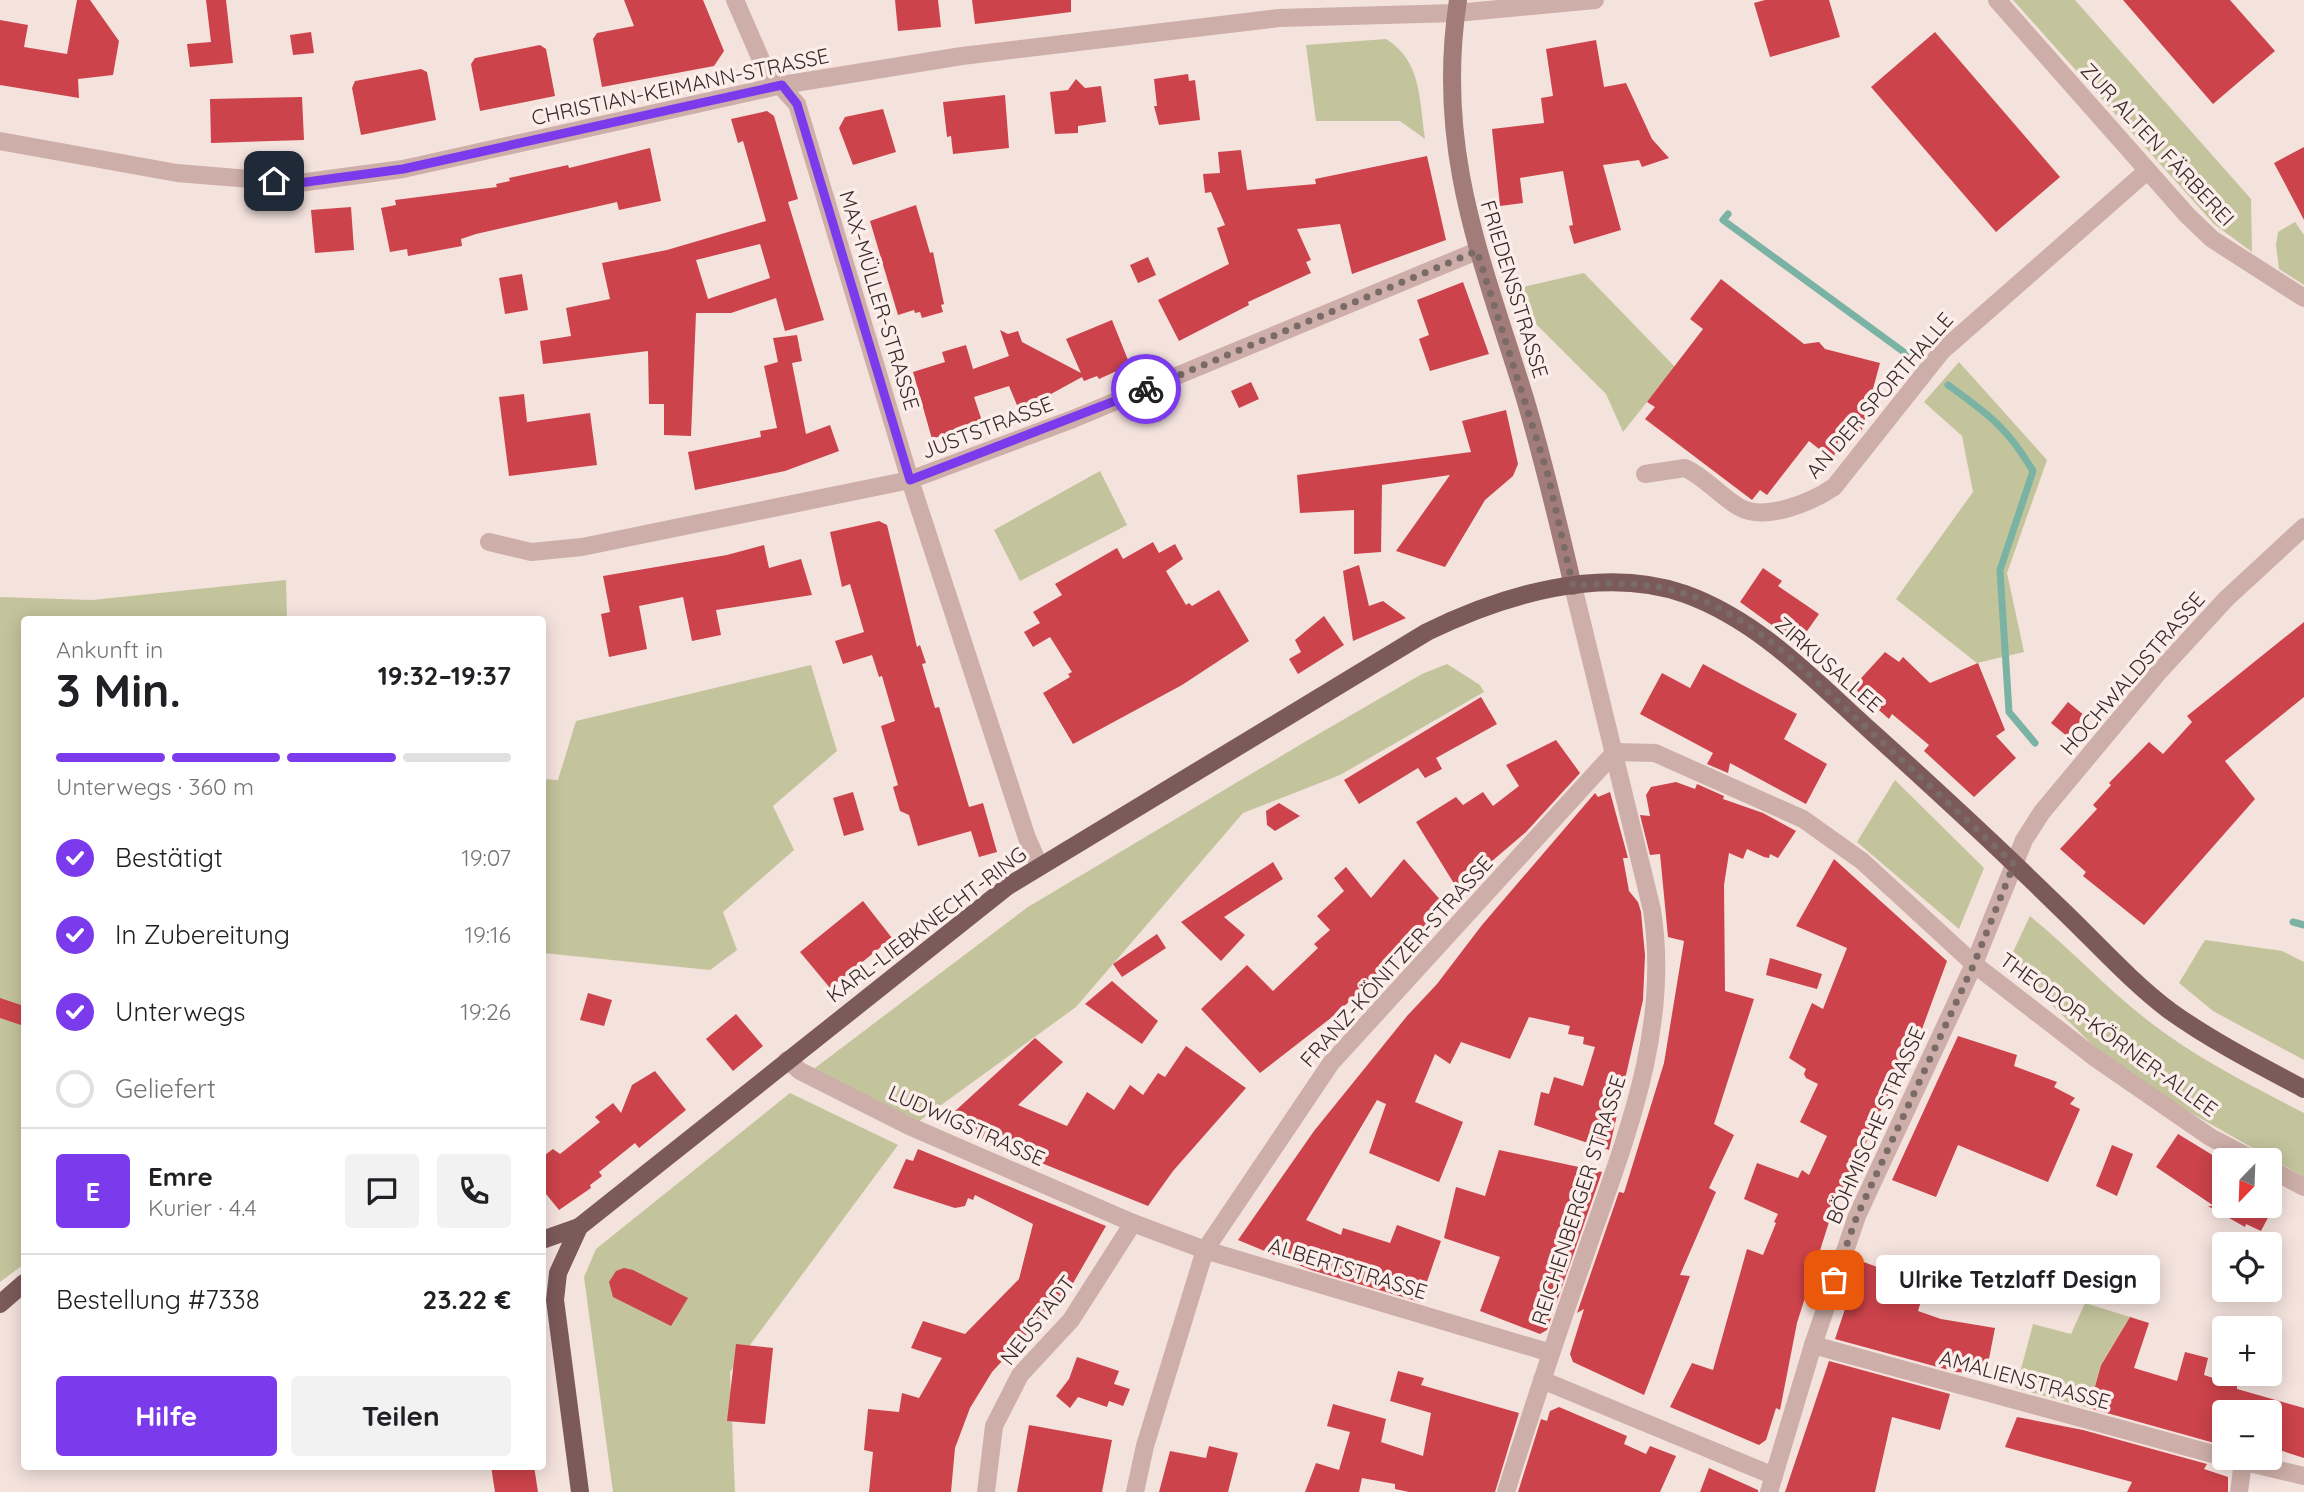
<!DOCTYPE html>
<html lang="de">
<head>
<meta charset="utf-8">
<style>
  :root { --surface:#fff; --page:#f2f2f2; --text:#202124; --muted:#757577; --line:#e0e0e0; --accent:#7c3aed }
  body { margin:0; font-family:Quicksand,sans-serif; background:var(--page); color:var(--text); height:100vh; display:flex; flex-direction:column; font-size:26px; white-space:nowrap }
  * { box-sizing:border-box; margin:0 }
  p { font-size:23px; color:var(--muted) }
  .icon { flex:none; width:38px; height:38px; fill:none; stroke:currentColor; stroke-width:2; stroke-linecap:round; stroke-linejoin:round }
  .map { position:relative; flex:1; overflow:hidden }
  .panel { position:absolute; left:21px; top:616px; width:525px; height:854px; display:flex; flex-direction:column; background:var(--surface); border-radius:7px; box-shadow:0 4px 18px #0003 }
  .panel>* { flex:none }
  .needle { width:46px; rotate:203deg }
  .buttons { position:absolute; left:2212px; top:1148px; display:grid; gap:14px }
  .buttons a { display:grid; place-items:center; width:70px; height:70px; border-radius:7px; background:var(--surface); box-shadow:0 4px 18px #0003; font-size:35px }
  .pin { position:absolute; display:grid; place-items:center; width:60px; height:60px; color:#fff; margin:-30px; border-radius:14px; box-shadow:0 4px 10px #0006 }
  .courier { position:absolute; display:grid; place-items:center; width:70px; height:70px; margin:-35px; border:5px solid #7c3aed; border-radius:50%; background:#fff; color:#222; box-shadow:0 2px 9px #0007 }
  .bubble { position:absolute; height:49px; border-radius:7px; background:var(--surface); box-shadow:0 4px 18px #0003; font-size:23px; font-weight:800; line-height:49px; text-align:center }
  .summary em { font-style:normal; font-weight:800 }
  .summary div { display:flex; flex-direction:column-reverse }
  .summary { display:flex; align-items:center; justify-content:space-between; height:119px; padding:0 35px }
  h1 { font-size:46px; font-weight:800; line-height:52px }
  .bar { display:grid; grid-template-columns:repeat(4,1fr); gap:10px 7px; align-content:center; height:84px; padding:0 35px }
  .bar i { height:9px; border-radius:5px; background:var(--line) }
  .bar .active { background:var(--accent) }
  .bar p { grid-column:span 4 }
  .line { display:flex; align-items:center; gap:18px; padding:0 35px; border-top:2px solid var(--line) }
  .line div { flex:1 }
  .round { display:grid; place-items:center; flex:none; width:74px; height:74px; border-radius:7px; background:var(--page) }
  ol { padding:0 35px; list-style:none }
  li { display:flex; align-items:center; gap:21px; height:77px }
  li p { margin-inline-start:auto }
  li .icon { padding:7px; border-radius:50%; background:var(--accent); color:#fff; stroke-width:4 }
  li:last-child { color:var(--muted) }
  li i { width:38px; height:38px; border:4px solid var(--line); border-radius:50% }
  .primary-button { display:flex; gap:14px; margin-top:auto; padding:14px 35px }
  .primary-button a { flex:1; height:80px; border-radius:7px; background:var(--accent); color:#fff; font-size:28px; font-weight:800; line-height:80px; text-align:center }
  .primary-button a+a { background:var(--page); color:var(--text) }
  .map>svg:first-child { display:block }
  .green { fill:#c3c49c }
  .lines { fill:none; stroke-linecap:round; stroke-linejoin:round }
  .stream { stroke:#7ab2a4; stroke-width:7 }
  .building { fill:#cc434b; fill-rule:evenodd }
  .street { stroke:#cdaea8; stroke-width:18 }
  .secondary { stroke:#a17c79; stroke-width:18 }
  .primary { stroke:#7c5a59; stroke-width:18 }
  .done { stroke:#7a6a68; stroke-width:7; stroke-dasharray:0 12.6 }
  .route { stroke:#7c3aed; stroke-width:9 }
  .labels { text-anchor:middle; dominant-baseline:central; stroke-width:7; stroke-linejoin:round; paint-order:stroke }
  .street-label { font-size:21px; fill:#392929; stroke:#fbeeea }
</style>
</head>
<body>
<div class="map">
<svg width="2304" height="1492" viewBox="0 0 2304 1492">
  <rect width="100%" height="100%" fill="#f4e2dd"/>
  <g class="green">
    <path d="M2013 0H2075L2251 199 2252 252 2214 224Z"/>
    <path d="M1386 39C1422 61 1419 100 1425 139L1400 121H1316L1306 45Z"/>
    <path d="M2295 222 2304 235V285L2279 269 2276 245 2278 232Z"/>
    <path d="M1584 273 1675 367 1623 432 1606 394 1524 312 1519 288Z"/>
    <path d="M1959 362 2047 460 2007 573 2024 652 1977 663 1896 599 1973 492 1962 436 1924 402Z"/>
    <path d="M1100 471 1127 525 1020 581 994 530Z"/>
    <path d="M286 580 287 619 24 620V1264L0 1282V597L92 600Z"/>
    <path d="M1447 664 1480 685 1484 692 1340 775 1243 813 1076 1007 915 1124 811 1071 1028 907 1303 743 1422 674Z"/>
    <path d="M811 665 837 751 773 806 794 850 723 912 737 950 710 970 543 953V779L558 780 576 721Z"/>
    <path d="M1895 780 1984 868 1959 929 1857 842Z"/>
    <path d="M2030 916C2072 950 2108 990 2151 1023 2198 1059 2252 1086 2304 1113V1177L2156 1093 2101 1053 2019 973 2013 952Z"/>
    <path d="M2205 940 2282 951 2304 962V1060L2213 1011 2179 983Z"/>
    <path d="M790 1093 898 1145 730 1372 735 1492H613L584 1277 596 1249Z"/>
    <path d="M2085 1303 2130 1317 2101 1364 2089 1408 2016 1388 2033 1324 2071 1334Z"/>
  </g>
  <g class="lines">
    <g class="stream">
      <path d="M1728 214 1723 220 1912 358"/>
      <path d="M1948 385C1988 414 2007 427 2033 471L2000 570 2009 712 2035 743"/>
      <path d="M2293 922 2304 925"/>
    </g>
  </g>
  <g class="building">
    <path d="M77 0H90L119 41 113 75 78 79 79 98 0 85V20L28 25 24 47 67 54Z"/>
    <path d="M206 0H226L233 63 190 67 187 44 211 42Z"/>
    <path d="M624 0H703L724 51 714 66 602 87 593 39 597 33 634 26Z"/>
    <path d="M895 0H938L941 27 898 31Z"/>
    <path d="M972 0H1071V12L975 24Z"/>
    <path d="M1765 0H1829L1840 37 1770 57 1754 3Z"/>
    <path d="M2123 0H2230L2275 51 2213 104Z"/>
    <path d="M311 32 314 53 293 55 290 35Z"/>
    <path d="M1935 32 2060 177 1996 232 1871 87Z"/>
    <path d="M1596 40 1604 87 1626 83 1652 139 1669 158 1642 167 1639 160 1603 165 1621 230 1574 244 1569 226 1573 225 1563 171 1520 178 1523 203 1500 206 1492 129 1544 123 1541 98 1553 96 1546 49Z"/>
    <path d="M540 45 546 49 555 96 480 111 471 64 475 58Z"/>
    <path d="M421 69 427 72 436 120 361 135 352 88 355 81Z"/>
    <path d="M1188 74 1189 81 1195 80 1200 120 1159 125 1154 106H1157L1154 79Z"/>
    <path d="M1076 79 1085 88 1101 86 1106 122 1078 126V133L1055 134 1050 92 1068 90Z"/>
    <path d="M1005 95 1009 148 953 154 951 136 947 137 943 102Z"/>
    <path d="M302 97 304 140 211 143 210 99Z"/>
    <path d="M883 109 896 152 853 165 839 128 845 117Z"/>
    <path d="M767 111 774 116 798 199 788 202 824 320 785 331 776 298 731 313H696L691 436 664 435V404H649L648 351 543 364 540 341 571 336 566 308 610 299 602 263 667 250 766 221 743 141 738 143 731 119ZM760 244 770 278 708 299 696 260Z"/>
    <path d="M2304 147V220L2274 163Z"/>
    <path d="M650 148 661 201 619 210 617 202 476 234 461 239 462 246 408 256 407 249 390 252 381 208 396 205 395 200 497 187 496 184 510 181 509 178 568 165 569 168Z"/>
    <path d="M1241 150 1247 190 1316 184 1315 179 1427 156 1446 240 1352 274 1340 224 1297 229 1311 260 1306 262 1311 273 1248 302 1249 305 1179 341 1158 300 1229 264 1217 228 1225 225 1211 192 1205 193 1203 174 1220 173 1218 152Z"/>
    <path d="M916 205 930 253 933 252 944 304 941 305 943 312 922 318 920 312 915 313 914 310 898 315 870 221Z"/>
    <path d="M351 207 354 250 315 253 311 210Z"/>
    <path d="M1148 257 1156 275 1138 283 1130 265Z"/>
    <path d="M522 274 528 310 505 314 499 278Z"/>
    <path d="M1721 279 1804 344 1819 342 1825 349 1880 363 1861 433 1842 428 1833 460 1809 441 1767 495 1760 490 1752 500 1645 419 1655 407 1647 402 1703 329 1690 319Z"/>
    <path d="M1463 282 1489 354 1430 371 1419 339 1429 335 1417 300Z"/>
    <path d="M1112 320 1130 365 1099 379 1097 376 1084 381 1082 377 1051 394 1052 398 1019 410 1009 386 974 397 982 421 932 439 913 372 945 362 942 352 966 345 973 369 1009 356 1000 330 1008 334 1018 331 1022 342 1081 373 1066 339Z"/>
    <path d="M797 335 802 361 792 363 806 434 830 425 839 451 785 471 695 490 688 452 761 437 760 431 777 428 764 366 778 362 773 338Z"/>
    <path d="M1251 382 1259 399 1239 408 1231 391Z"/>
    <path d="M524 394 527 422 590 413 597 465 509 476 499 397Z"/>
    <path d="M1506 410 1518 464 1513 476 1485 500 1445 567 1396 551 1450 475 1382 485 1381 552 1354 554V510L1300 513 1297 475 1471 452 1462 421Z"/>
    <path d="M879 521 887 525 917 647 920 645 926 663 922 664 935 708 939 707 969 807 983 803 997 852 979 857 971 831 918 846 909 815 900 811 893 787 898 785 881 726 895 721 882 676 879 677 872 655 843 664 835 641 864 632 850 584 842 587 830 532Z"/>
    <path d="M1153 542 1159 553 1175 544 1183 559 1166 571 1186 605 1189 603 1192 606 1219 590 1249 641 1182 685 1073 744 1043 693 1070 677 1068 674 1072 672 1050 637 1033 647 1024 632 1040 623 1033 612 1062 595 1055 584 1117 548 1123 559Z"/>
    <path d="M764 545 769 568 801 559 812 595 716 610 721 635 692 641 683 597 639 606 647 649 609 657 601 614 610 612 603 576 727 555Z"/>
    <path d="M1359 565 1369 606 1383 601 1406 618 1353 641 1343 571Z"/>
    <path d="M1763 568 1782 581 1778 586 1819 614 1798 644 1740 602Z"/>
    <path d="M1324 616 1344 645 1298 674 1289 659 1301 652 1295 640Z"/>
    <path d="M2304 622V697L2225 761 2255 799 2144 925 2083 876 2086 872 2060 849 2097 809 2093 805 2111 785 2109 783 2149 742 2163 754 2192 722 2187 716Z"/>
    <path d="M1885 652 1899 662 1903 657 1930 683 1978 663 2005 730 1996 736 2016 758 1974 797 1924 751 1929 745 1892 714 1889 719 1853 687Z"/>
    <path d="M1703 664 1797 714 1784 739 1827 764 1806 804 1730 763 1728 773 1707 764 1713 753 1640 714 1662 673 1690 688Z"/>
    <path d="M1481 697 1497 724 1436 758 1442 769 1425 778 1418 768 1359 804 1344 780Z"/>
    <path d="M2068 702 2085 716 2068 737 2051 723Z"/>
    <path d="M1556 740 1580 773 1526 832 1458 890 1416 822 1456 797 1463 805 1483 792 1493 806 1519 786 1506 765Z"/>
    <path d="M1676 782 1695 789 1697 784 1724 796 1723 799 1763 813 1796 831 1778 858 1770 854 1769 858 1764 857 1747 849 1743 859 1729 853 1724 885 1725 991 1754 999 1714 1124 1734 1135 1709 1188 1716 1192 1680 1275 1690 1276 1644 1395 1573 1362 1570 1354 1584 1309 1577 1313 1619 1192 1624 1193 1664 1063 1684 941 1668 937 1660 854 1650 855 1640 815 1650 816 1646 795 1651 787Z"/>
    <path d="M853 792 864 830 844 836 833 798Z"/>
    <path d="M1610 792 1628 858H1623L1629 891 1638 902 1641 912 1645 955 1643 1000 1609 1150 1534 1125 1541 1092 1549 1094 1554 1077 1583 1086 1595 1047 1583 1044 1584 1037 1568 1034 1570 1026 1529 1017 1510 1059 1461 1042 1450 1064 1435 1054 1415 1102 1463 1122 1439 1182 1369 1153 1386 1104 1377 1100 1306 1220 1341 1235 1343 1228 1390 1243 1397 1225 1441 1241 1420 1302 1311 1270 1238 1240 1314 1131 1407 1016 1437 984 1482 925 1595 793 1598 797Z"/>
    <path d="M1279 803 1300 816 1275 831 1267 825 1266 811Z"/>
    <path d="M1404 859 1444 904 1406 947 1336 1014 1260 1073 1201 1009 1247 965 1273 991 1318 948 1314 944 1330 930 1317 916 1344 891 1334 878 1346 867 1371 898Z"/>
    <path d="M1834 859 1947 961 1918 1040 1889 1093 1829 1222 1797 1323 1780 1410 1776 1408 1766 1440 1759 1445 1670 1407 1692 1363 1713 1370 1747 1249 1763 1255 1776 1223 1774 1222 1778 1214 1744 1199 1757 1163 1798 1178 1802 1170 1809 1175 1827 1136 1800 1122 1818 1084 1806 1078 1804 1074 1806 1069 1789 1058 1812 1003 1823 1009 1847 948 1796 926Z"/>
    <path d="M1273 862 1283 879 1224 917 1245 935 1221 961 1181 922Z"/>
    <path d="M863 901 892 938 830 988 800 952Z"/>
    <path d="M1157 934 1166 948 1122 977 1113 964Z"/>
    <path d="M1770 958 1822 974 1817 989 1766 975Z"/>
    <path d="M1112 981 1158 1021 1142 1044 1085 1004Z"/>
    <path d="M588 993 612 1000 604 1026 580 1020Z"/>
    <path d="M0 998 24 1006V1026L0 1018Z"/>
    <path d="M736 1014 763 1046 733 1071 706 1039Z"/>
    <path d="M1958 1036 2017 1055 2014 1066 2057 1082 2054 1087 2075 1098 2070 1104 2080 1109 2048 1182 1958 1145 1936 1197 1892 1180Z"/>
    <path d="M1035 1038 1063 1062 1018 1105 1067 1126 1087 1092 1114 1110 1130 1085 1143 1095 1158 1073 1165 1077 1186 1046 1246 1088 1173 1171 1148 1206 942 1123Z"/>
    <path d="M655 1071 686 1110 639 1148 635 1143 599 1172 602 1176 590 1185 591 1188 559 1210 542 1189V1157L553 1149 560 1154 600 1122 595 1117 613 1103 621 1113 632 1085Z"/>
    <path d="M2178 1134 2224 1162V1206H2274L2261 1231 2246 1224 2245 1227 2208 1206H2214L2156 1167Z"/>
    <path d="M2112 1145 2133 1154 2117 1196 2096 1186Z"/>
    <path d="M918 1149 1106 1226 1072 1285 992 1372 970 1408 955 1448 951 1492H869L873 1452 864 1450 868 1409 899 1412 902 1393 919 1398 942 1358 911 1348 923 1321 965 1334 1019 1279 1033 1224 975 1195 973 1200 968 1198 965 1206 955 1208 893 1188 906 1159 913 1161Z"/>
    <path d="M1499 1150 1602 1172 1547 1330 1540 1334 1480 1311 1500 1257 1444 1238 1456 1187 1485 1196Z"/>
    <path d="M1861 1261 1926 1285 1918 1311 1941 1319 1995 1328 1986 1374 1956 1372 1835 1339Z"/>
    <path d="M624 1268 633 1270 688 1298 671 1326 613 1297 609 1282 616 1271Z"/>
    <path d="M2130 1317 2149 1323 2134 1368 2177 1381 2185 1352 2208 1358 2204 1375 2237 1386V1389L2304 1408V1458L2270 1447V1412H2224V1432L2218 1444 2089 1408 2101 1365Z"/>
    <path d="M736 1344 773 1348 765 1424 727 1421Z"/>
    <path d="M1077 1357 1119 1371 1114 1384 1130 1389 1123 1406 1109 1401 1107 1407 1078 1397 1070 1408 1056 1396 1069 1379Z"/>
    <path d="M1829 1361 1950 1394 1940 1430 1892 1417 1875 1492H1785Z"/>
    <path d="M1398 1371 1424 1378 1421 1385 1519 1413 1495 1492H1409L1395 1489V1484L1362 1478 1359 1492H1305L1316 1463 1339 1470 1350 1432 1327 1426 1333 1404 1386 1419 1381 1442 1423 1456 1431 1413 1390 1401Z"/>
    <path d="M1559 1407 1627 1436 1624 1444 1646 1454 1650 1446 1676 1456 1660 1492H1518L1541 1419 1547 1421 1550 1411Z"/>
    <path d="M2017 1417 2083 1430 2207 1464 2204 1469 2228 1477V1492H2127L2132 1482 2005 1447Z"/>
    <path d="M1029 1425 1112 1440 1102 1492H1017Z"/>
    <path d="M1209 1446 1238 1453 1228 1492H1159L1170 1451 1206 1458Z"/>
    <path d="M491 1466H534L538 1492H495Z"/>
    <path d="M1709 1468 1758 1490V1492H1700Z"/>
  </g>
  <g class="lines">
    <g class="street">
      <path d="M735 0 765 69 797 104 910 480 1027 838 1039 865"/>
      <path d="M1997 0 2187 215 2212 239 2304 298"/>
      <path d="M0 141 177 173 299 183 403 169 782 85 962 56 1279 18 1456 13 1595 0"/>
      <path d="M1645 474 1685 468C1705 477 1720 496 1739 507 1765 522 1812 502 1834 487L1942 351 2147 171"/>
      <path d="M489 542 531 552 582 547 910 480 1073 419 1477 251"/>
      <path d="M1615 752 1655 753 1803 819 1862 861 1974 964 2094 1057 2210 1137 2254 1160"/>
      <path d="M787 1060 800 1071 909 1126 1133 1223 1205 1250 1551 1353"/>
      <path d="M2270 1169 2304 1187"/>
      <path d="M1813 1345 2224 1457"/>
      <path d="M1542 1380 1774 1476"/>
      <path d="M2228 1458 2304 1476"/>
      <path d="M986 1492 994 1426 1020 1375 1071 1320 1133 1223"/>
      <path d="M1135 1492 1145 1446 1205 1250 1331 1063 1615 752"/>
      <path d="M1506 1492C1531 1413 1557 1334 1585 1255 1624 1142 1671 1031 1652 910L1573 586"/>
      <path d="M1769 1492 1813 1345 1857 1216 1974 964 2024 840 2042 812 2157 674 2226 599 2304 527"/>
      <path d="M2239 1492 2243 1462"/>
    </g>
    <path class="secondary" d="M1458 0C1435 149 1481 257 1524 395 1543 458 1558 522 1573 586"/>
    <g class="primary">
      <path d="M542 1240 579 1227"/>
      <path d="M0 1304 24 1283"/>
      <path d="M580 1492 555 1300 558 1273 579 1227 1008 886 1427 632C1503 595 1601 565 1685 594 1760 621 1815 681 1873 733 1935 789 1997 846 2057 905 2094 940 2129 980 2170 1011 2212 1041 2259 1065 2304 1089"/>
    </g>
  </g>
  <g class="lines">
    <path class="done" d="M1146 389 1477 251 1548 475 1573 586C1611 582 1646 582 1683 593 1753 615 1805 672 1858 720 1910 767 1962 816 2014 864L1974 964 1857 1216 1834 1280"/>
    <path class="route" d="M274 181 299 183 403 169 782 85 797 104 910 480 1146 389"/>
  </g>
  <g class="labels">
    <g class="street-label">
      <text transform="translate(680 86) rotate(-12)">CHRISTIAN-KEIMANN-STRASSE</text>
      <text transform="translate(2158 144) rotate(47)">ZUR ALTEN FÄRBEREI</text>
      <text transform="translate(1515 289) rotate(73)">FRIEDENSSTRASSE</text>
      <text transform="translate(880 300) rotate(73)">MAX-MÜLLER-STRASSE</text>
      <text transform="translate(1879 395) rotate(-49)">AN DER SPORTHALLE</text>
      <text transform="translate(987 427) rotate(-21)">JUSTSTRASSE</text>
      <text transform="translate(1829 664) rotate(41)">ZIRKUSALLEE</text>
      <text transform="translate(2132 673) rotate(-49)">HOCHWALDSTRASSE</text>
      <text transform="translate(926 924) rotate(-37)">KARL-LIEBKNECHT-RING</text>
      <text transform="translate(1396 961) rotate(-48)">FRANZ-KÖNITZER-STRASSE</text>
      <text transform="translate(2109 1034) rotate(36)">THEODOR-KÖRNER-ALLEE</text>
      <text transform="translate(967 1125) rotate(24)">LUDWIGSTRASSE</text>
      <text transform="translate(1875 1125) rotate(-66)">BÖHMISCHE STRASSE</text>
      <text transform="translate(1578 1200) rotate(-72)">REICHENBERGER STRASSE</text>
      <text transform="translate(1348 1268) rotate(17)">ALBERTSTRASSE</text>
      <text transform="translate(1037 1320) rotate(-52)">NEUSTADT</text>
      <text transform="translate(2025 1379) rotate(15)">AMALIENSTRASSE</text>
    </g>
  </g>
</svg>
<div class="buttons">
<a><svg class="needle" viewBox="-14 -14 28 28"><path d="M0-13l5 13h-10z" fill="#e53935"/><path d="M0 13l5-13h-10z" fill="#757577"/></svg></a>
<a><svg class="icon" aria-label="locate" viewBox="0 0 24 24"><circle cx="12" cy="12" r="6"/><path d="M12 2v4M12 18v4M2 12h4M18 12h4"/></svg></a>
<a>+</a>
<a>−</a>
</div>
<div class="pin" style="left:1834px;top:1280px;background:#ea580c"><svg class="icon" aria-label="bag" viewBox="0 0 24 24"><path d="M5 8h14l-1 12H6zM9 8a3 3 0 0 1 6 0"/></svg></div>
<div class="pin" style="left:274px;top:181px;background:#1f2937"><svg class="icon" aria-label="home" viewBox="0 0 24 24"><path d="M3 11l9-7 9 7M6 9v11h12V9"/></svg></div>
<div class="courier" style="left:1146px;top:389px"><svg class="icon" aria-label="bike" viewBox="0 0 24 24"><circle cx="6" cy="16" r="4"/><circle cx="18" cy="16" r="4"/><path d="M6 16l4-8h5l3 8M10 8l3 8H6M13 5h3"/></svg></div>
<div class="bubble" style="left:1876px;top:1255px;width:284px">Ulrike Tetzlaff Design</div>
<section class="panel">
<div class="summary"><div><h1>3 Min.</h1><p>Ankunft in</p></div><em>19:32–19:37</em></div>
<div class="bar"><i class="active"></i><i class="active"></i><i class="active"></i><i></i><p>Unterwegs · 360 m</p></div>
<ol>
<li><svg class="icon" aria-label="check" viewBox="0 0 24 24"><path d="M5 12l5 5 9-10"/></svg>Bestätigt<p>19:07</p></li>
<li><svg class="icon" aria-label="check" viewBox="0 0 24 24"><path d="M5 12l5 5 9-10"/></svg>In Zubereitung<p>19:16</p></li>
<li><svg class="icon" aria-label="check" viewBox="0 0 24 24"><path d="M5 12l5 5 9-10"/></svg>Unterwegs<p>19:26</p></li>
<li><i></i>Geliefert</li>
</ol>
<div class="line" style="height:126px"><b class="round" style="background:var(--accent);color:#fff">E</b><div><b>Emre</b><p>Kurier · 4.4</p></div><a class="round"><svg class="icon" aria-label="chat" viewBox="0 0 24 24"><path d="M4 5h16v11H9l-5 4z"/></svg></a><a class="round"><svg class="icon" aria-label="phone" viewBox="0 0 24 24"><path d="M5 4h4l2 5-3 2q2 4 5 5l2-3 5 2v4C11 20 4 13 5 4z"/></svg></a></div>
<div class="line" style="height:91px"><div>Bestellung #7338</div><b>23.22 €</b></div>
<div class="primary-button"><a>Hilfe</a><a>Teilen</a></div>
</section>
</div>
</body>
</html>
